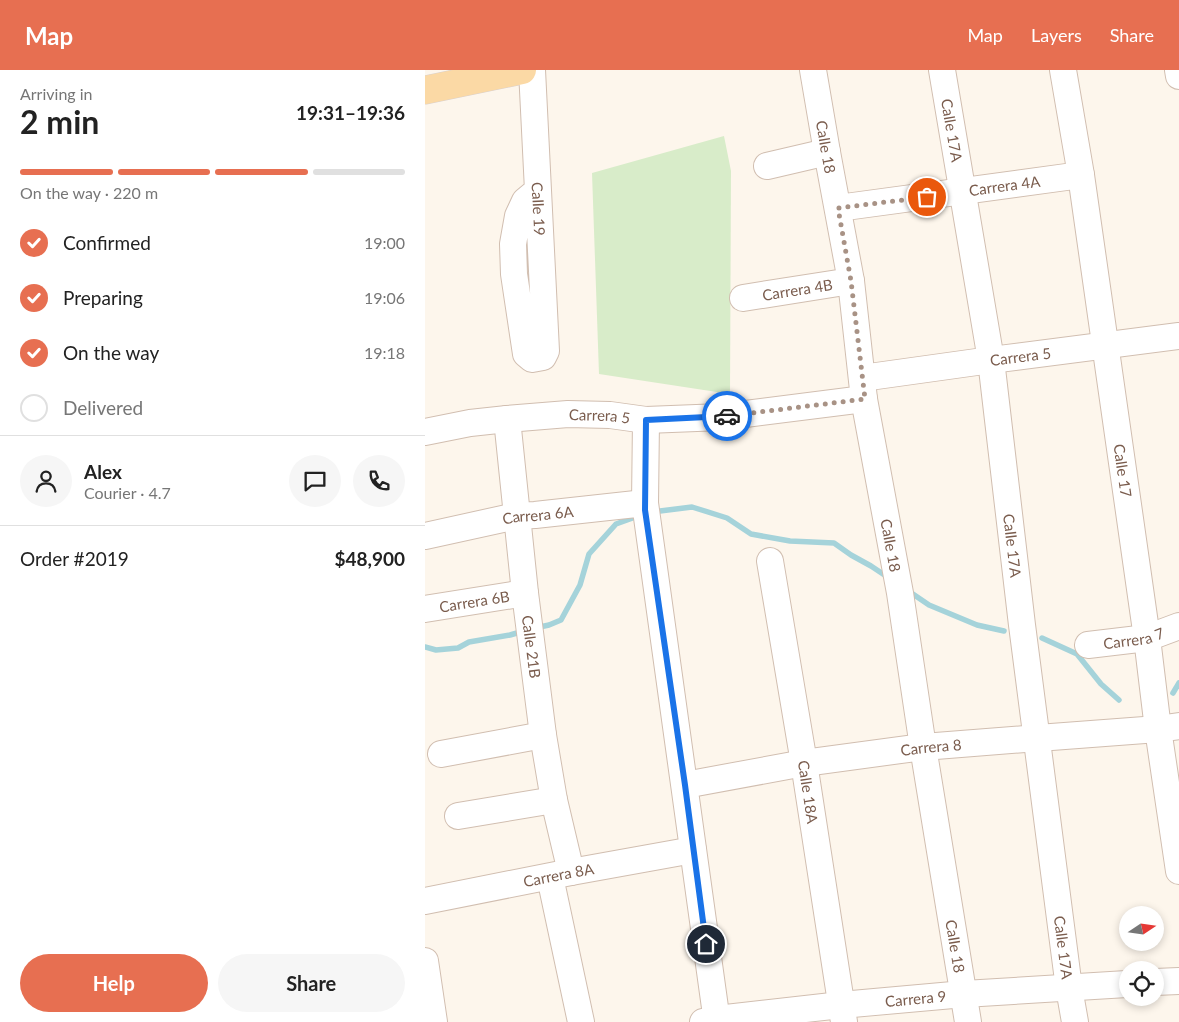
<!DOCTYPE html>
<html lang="en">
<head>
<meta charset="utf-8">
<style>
  :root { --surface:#fff; --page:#f6f6f6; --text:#222; --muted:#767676; --line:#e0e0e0; --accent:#e76f51 }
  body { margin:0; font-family:Lato,sans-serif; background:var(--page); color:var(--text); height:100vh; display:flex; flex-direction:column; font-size:19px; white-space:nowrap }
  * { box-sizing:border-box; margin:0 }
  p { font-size:16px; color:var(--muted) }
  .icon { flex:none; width:28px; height:28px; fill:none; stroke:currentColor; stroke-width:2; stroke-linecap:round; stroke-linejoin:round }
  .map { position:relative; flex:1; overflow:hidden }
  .panel { display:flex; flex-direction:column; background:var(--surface); width:425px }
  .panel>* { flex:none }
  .needle { width:32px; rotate:77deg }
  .controls { position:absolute; left:694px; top:836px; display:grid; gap:10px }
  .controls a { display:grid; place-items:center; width:45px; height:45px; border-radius:50%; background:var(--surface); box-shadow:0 2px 8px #0003; font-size:25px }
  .pin { position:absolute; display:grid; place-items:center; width:42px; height:42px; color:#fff; margin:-21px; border:2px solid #fff; border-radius:50%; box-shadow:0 1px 5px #0007 }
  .courier { position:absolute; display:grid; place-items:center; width:50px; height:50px; margin:-25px; border:4px solid #1a73e8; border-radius:50%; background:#fff; color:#222; box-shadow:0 1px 6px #0007 }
  .summary em { font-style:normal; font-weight:700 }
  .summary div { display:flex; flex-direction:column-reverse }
  .summary { display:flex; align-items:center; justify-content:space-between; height:85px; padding:0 20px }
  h1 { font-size:32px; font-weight:700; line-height:38px }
  .bar { display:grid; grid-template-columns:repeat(4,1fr); gap:8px 5px; align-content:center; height:60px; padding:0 20px }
  .bar i { height:6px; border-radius:4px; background:var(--line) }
  .bar .active { background:var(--accent) }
  .bar p { grid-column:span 4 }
  .line { display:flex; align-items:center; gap:12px; padding:0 20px; border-top:1px solid var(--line) }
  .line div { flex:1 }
  .round { display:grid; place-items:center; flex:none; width:52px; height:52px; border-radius:26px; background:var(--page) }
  ol { padding:0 20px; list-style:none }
  li { display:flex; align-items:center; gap:15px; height:55px }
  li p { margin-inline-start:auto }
  li .icon { padding:5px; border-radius:50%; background:var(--accent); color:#fff; stroke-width:4 }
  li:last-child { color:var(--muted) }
  li i { width:28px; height:28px; border:2px solid var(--line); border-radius:50% }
  .cta { display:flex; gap:10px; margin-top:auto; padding:10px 20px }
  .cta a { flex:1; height:58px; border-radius:30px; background:var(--accent); color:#fff; font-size:20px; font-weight:700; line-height:58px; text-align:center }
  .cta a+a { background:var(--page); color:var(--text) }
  header { display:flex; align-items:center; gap:30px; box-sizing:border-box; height:70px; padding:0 25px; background:var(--accent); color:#fff }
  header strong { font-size:24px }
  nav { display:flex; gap:28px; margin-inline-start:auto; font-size:18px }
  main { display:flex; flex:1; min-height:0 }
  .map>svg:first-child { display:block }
  .green { fill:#d8ecc9 }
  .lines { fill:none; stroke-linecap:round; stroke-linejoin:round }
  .stream { stroke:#a5d3da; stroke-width:5.5 }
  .minor-casing { stroke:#d1beb0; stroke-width:28 }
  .major-casing { stroke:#dad1cd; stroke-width:29 }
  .minor { stroke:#fff; stroke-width:26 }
  .major { stroke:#fbd9a5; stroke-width:28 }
  .done { stroke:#a89285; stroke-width:5; stroke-dasharray:0 9 }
  .route { stroke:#1a73e8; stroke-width:6 }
  .labels { text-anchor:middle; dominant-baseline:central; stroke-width:4; stroke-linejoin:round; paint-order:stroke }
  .street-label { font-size:15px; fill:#7a5c4d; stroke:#fffaf3 }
</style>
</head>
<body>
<header>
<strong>Map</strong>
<nav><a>Map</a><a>Layers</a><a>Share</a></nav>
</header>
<main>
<section class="panel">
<div class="summary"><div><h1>2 min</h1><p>Arriving in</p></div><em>19:31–19:36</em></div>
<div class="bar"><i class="active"></i><i class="active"></i><i class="active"></i><i></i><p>On the way · 220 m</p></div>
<ol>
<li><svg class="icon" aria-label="check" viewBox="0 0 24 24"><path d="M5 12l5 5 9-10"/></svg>Confirmed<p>19:00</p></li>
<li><svg class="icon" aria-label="check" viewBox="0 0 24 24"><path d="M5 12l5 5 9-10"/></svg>Preparing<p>19:06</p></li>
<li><svg class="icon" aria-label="check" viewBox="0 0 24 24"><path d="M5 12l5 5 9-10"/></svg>On the way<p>19:18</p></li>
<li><i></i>Delivered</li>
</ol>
<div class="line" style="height:90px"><a class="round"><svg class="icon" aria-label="person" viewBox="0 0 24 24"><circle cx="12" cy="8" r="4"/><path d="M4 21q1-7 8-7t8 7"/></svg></a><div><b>Alex</b><p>Courier · 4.7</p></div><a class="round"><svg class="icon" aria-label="chat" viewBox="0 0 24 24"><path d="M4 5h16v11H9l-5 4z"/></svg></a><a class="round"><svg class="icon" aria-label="phone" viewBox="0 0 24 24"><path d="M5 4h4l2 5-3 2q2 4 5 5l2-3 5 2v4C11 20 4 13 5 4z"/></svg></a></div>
<div class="line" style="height:65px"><div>Order #2019</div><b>$48,900</b></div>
<div class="cta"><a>Help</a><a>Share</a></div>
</section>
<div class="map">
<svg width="754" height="952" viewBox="0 0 754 952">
  <rect width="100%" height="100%" fill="#fdf6ec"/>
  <path class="green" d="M299 66 306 101 305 324 174 304 167 103Z"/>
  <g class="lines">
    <g class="stream">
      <path d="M227 442 267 437 302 448 326 464 365 471 409 473 426 485 446 496 464 508"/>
      <path d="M482 520 504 535 552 555 579 561"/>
      <path d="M110 558 124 555 136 550 155 515 164 484 191 454 216 445"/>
      <path d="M617 568 652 584 676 614 694 630"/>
      <path d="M0 577 11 580 33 578 44 572 85 565 99 561"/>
      <path d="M748 623 754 613"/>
    </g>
    <g class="minor-casing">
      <g id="minor">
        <path id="s1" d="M107 0 121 281 118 287 107 289 101 284 89 204 88 174 93 146 100 131 112 121"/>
        <path id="s2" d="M388 0 402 82 426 211 439 329 475 523 498 677 543 952"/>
        <path id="s3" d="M517 0 566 290 597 555 644 918 650 952"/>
        <path id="s4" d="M638 0 656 105 722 568 733 659 754 801"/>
        <path d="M753 0 754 6"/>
        <path d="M342 96 402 82"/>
        <path id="s5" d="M413 138 656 105"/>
        <path id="s6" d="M318 228 426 211"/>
        <path id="s7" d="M437 308 566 290 754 266"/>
        <path id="s8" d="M82 349 100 523 118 665 129 730 146 802"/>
        <path id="s9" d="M0 362 45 353 82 349 143 344 185 345 221 350 297 347 439 329"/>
        <path d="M220 433 221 350"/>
        <path id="s10" d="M0 466 91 446 110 445 220 433 292 952"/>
        <path id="s11" d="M345 491 379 693 419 952"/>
        <path id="s12" d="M0 539 100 523"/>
        <path id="s13" d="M663 575 722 568 754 556"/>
        <path d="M16 684 118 665"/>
        <path id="s14" d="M260 715 379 693 498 677 613 668 733 659 754 656"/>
        <path d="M33 746 129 730"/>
        <path d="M125 807 156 952"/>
        <path id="s15" d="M0 831 146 802 268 780"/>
        <path d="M0 891 9 952"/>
        <path d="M730 912 754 911"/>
        <path id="s16" d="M278 952 292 949 416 935 539 924 702 914"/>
      </g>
    </g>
    <g class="major-casing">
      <path id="major" d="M0 20 97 0"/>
    </g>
    <use href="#minor" class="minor"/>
    <use href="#major" class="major"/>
  </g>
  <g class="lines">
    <path class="done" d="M302 346 440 329 426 211 413 138 502 127"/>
    <path class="route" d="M281 874 260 715 220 440 221 350 302 346"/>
  </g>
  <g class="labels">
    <g class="street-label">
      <text stroke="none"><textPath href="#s3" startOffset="61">Calle 17A</textPath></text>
      <text stroke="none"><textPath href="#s2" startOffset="78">Calle 18</textPath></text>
      <text stroke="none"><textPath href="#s5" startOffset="168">Carrera 4A</textPath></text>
      <text stroke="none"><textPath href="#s1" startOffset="139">Calle 19</textPath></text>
      <text stroke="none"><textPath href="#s6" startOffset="55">Carrera 4B</textPath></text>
      <text stroke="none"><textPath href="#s7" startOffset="160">Carrera 5</textPath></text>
      <text stroke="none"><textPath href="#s9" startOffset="176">Carrera 5</textPath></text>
      <text stroke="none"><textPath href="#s4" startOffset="405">Calle 17</textPath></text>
      <text stroke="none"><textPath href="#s10" startOffset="115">Carrera 6A</textPath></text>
      <text stroke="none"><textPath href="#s3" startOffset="481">Calle 17A</textPath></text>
      <text stroke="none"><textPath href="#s2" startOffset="482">Calle 18</textPath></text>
      <text stroke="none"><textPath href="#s12" startOffset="50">Carrera 6B</textPath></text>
      <text stroke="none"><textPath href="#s13" startOffset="46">Carrera 7</textPath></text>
      <text stroke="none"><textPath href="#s8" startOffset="229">Calle 21B</textPath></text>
      <text stroke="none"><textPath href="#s14" startOffset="249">Carrera 8</textPath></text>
      <text stroke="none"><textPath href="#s11" startOffset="234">Calle 18A</textPath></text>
      <text stroke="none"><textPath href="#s15" startOffset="136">Carrera 8A</textPath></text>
      <text stroke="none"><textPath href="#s2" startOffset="888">Calle 18</textPath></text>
      <text stroke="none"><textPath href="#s3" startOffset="886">Calle 17A</textPath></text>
      <text stroke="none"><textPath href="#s16" startOffset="214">Carrera 9</textPath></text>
    </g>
  </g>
</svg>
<div class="controls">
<a><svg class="needle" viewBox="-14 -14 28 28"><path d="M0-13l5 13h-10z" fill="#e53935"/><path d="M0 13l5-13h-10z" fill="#767676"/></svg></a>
<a><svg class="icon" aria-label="locate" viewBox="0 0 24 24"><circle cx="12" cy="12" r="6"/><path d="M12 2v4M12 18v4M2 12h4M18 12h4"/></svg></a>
</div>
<div class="pin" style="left:502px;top:127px;background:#ea580c"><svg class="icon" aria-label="bag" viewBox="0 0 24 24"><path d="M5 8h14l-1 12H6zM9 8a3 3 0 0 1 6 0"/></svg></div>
<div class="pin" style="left:281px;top:874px;background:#1f2937"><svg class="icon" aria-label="home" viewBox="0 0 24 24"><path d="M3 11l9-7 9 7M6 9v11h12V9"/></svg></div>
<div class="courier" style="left:302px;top:346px"><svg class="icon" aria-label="car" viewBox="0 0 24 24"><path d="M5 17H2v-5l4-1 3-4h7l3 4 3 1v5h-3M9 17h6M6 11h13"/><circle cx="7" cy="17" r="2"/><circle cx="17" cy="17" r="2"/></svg></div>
</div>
</main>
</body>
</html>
